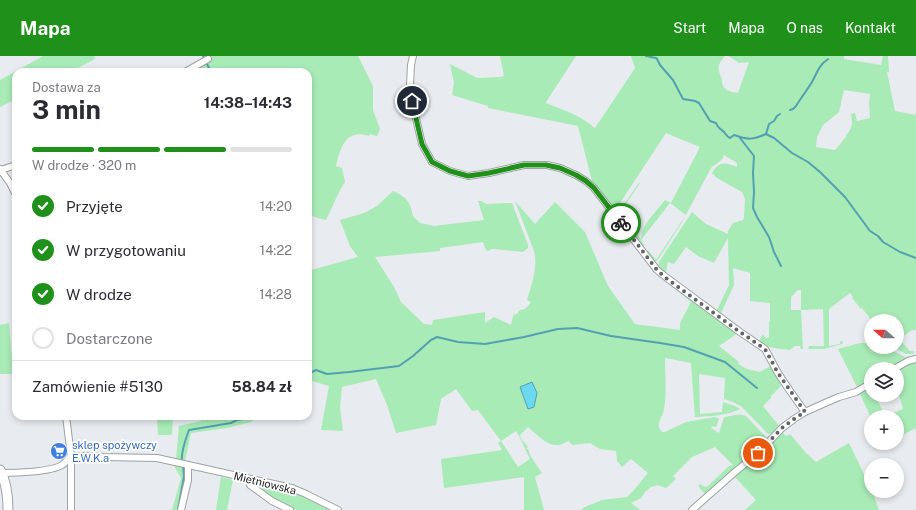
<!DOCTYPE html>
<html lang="pl">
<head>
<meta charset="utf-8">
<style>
  :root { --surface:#fff; --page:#f7f7f7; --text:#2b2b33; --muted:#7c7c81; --line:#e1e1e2; --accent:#1f911b }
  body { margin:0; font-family:"Public Sans",sans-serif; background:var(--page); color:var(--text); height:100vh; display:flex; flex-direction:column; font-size:15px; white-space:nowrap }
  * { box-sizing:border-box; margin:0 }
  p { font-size:13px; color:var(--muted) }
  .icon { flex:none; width:22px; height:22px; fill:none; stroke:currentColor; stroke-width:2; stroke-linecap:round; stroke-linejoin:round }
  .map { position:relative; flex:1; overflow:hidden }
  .side { position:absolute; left:12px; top:12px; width:300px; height:352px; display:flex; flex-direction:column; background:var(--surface); border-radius:12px; box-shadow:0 2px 6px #0003 }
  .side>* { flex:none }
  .needle { width:26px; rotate:291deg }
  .buttons { position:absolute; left:864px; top:258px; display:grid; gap:8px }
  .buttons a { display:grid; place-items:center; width:40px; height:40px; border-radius:50%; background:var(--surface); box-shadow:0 2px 6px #0003; font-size:20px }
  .pin { position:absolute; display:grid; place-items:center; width:34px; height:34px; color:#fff; margin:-17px; border:2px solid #fff; border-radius:50%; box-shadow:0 1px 4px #0007 }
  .courier { position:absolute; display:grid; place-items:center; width:40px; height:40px; margin:-20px; border:3px solid #1f911b; border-radius:50%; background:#fff; color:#222; box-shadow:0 1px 5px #0007 }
  .head em { font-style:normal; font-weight:700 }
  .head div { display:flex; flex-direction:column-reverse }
  .head { display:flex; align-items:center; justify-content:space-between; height:68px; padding:0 20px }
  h1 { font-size:26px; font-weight:700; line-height:30px }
  .bar { display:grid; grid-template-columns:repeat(4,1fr); gap:6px 4px; align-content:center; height:48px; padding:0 20px }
  .bar i { height:5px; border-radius:3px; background:var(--line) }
  .bar .on { background:var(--accent) }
  .bar p { grid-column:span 4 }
  .line { display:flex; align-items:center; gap:10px; padding:0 20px; border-top:1px solid var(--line) }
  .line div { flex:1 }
  ol { padding:0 20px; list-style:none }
  li { display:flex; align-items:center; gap:12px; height:44px }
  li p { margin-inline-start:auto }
  li .icon { padding:4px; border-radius:50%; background:var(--accent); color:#fff; stroke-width:4 }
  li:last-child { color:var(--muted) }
  li i { width:22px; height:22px; border:2px solid var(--line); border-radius:50% }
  header { display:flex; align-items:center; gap:24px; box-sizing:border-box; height:56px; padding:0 20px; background:var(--accent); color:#fff }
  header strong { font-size:19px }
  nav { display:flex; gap:22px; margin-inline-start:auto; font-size:14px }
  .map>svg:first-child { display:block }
  .green { fill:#a8ebb6; fill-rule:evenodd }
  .water { fill:#6dd9f0; stroke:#54a0b1 }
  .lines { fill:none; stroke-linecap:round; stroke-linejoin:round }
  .stream { stroke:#54a0b1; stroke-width:2 }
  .minor-casing { stroke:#9ea1a5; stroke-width:8 }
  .secondary-casing { stroke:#9ea1a5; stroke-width:11 }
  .minor { stroke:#fff; stroke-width:6 }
  .secondary { stroke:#fff; stroke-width:9 }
  .done { stroke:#636466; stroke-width:4; stroke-dasharray:0 7.2 }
  .route { stroke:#1f911b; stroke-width:5 }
  .labels { text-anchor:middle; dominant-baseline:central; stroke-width:3.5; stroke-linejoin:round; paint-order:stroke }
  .shop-label { font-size:11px; fill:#366cbe; stroke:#fff; text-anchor:start }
  .street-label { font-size:11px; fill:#1b1c1d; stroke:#fff }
</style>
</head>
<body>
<header>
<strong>Mapa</strong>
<nav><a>Start</a><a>Mapa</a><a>O nas</a><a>Kontakt</a></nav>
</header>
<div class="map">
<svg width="916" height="454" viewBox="0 0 916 454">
  <rect width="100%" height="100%" fill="#e8ebef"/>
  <g class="green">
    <path d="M43 0H94L95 3 70 16H16V43L0 51V24Z"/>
    <path d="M212 0H358L373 30V54L380 73 377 80 370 78 369 80C346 72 340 92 336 110L342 112 345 126 340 134 326 164 308 159V16H200L197 11 210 3Z"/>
    <path d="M500 0H576L546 46V47C565 55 578 58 595 72L635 12 631 0H725C718 8 717 11 721 21 722 23 722 24 722 27 724 35 731 36 738 37L749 6 739 7 730 1 728 0H844V3L881 9 883 0H888L889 16H887L895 55 916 59V274C909 274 905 279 900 284L910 295H914V298H906L893 291H897V265H872L862 252 861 253 852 242 853 241 858 248 850 237 829 253V290L840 288V285H843L842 288 824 293H808L809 290H824L823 253 801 254 803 293H801L800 290H795L790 294C778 293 770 292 759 287V285L761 281 764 278V280L766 282H767L769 281V266L770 265V247L750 245V217L733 212 734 229 721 257 724 259 723 261 706 249V245L707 248 717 254 729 229 728 182 714 207 698 200 686 191 674 208 668 206 666 216 665 217 658 210 659 206 692 156 706 168 728 178V175L733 167 743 164 744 161 745 143 742 136 717 122 712 117C719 105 725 106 737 111V107L724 99C723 105 715 108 711 112L681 168 657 205H654L647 198 648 194 656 204 686 159 670 147 641 184 645 190H640L618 158 619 156 638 128 640 127 619 158 641 183C642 168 656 156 665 144L671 147 700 91 666 77 616 153 614 154 589 124 592 125 578 70 488 52V50L452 39 454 27 450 8 477 22 501 21 504 20ZM844 34 870 38 869 48 870 62 857 65 855 57 851 58C853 66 852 74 846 79V81L835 94 816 91 817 81 823 69 839 56ZM798 234H801V254H791V241Z"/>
    <path d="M393 135C407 141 410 146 413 160L420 167 434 170 484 164 478 145H481L486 148 512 147 528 189V192L523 196 494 193H492L487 195 485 192 483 186 440 192V195L375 201 394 231 401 246 424 268 432 269 433 264 485 256V267L494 261 511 269 514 257 515 259 518 257V256L520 254C526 254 528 250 531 246L527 244C532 228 538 210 534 195L515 145 535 168 555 146 585 176 608 230 635 268 680 274V267L691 246 668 227 669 226 737 276 735 279 719 290 739 306 738 308 747 313 760 316 772 309 784 327 771 340V342L763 350 780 371 772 378H768L742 351 733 346 724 343 725 322 699 318 700 358 722 356 723 346 735 350 740 353C727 360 710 360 695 361L691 307 665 302C665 319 667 337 664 353 663 362 654 367 662 376H665L686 366 715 361 719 363 716 371 712 370 711 372 719 377 724 361C731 360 739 357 746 360L766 381 767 383 766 386 705 438 698 430 700 428 705 431 708 430 729 410 733 409 715 391 692 401 673 420 676 423 666 432 658 429 651 431 645 436 641 442 631 447 640 454H580L587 450 602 444 627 441 633 435 648 417 631 403 622 411 617 405 616 395 600 393 590 387 572 389 569 385C565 386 560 390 556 389 546 389 535 377 528 371L519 380 516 375 501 385 518 411 530 403 519 380H520L522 384 528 391 526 393H528L531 401 542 417 535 421 544 454H524V421L444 432 441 403 502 394 498 387 501 385 478 354 472 355 456 333 441 343 436 369 396 377 387 349 376 323 342 331 340 351 343 375 321 374 329 330 309 324 308 327V215L358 201 350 190 340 164 364 157 377 150Z"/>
    <path d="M9 267 13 318H0V269Z"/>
    <path d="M860 287H871V291H885L905 301V303L889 313H871V325L856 333 853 332H855L857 331 838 293Z"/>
    <path d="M916 306V372L897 382V361H871V362L860 338V336L871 329V331L870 332 871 334V339H874L883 355 888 359 903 353 897 332V313L899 311Z"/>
    <path d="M803 359 804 360 782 376 786 380 790 378 806 397 816 406 849 387 873 437 879 454H745L756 444 735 421 712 440 777 378Z"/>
    <path d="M157 360 173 361 172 379H158Z"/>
    <path d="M202 360H258L251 366 227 372 191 377 185 405 176 403 179 370 201 365Z"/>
    <path d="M174 410 186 411 187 418 179 454H172L181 422Z"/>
    <path d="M221 421 233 424 227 454H216Z"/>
    <path d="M254 427 281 433 308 443 329 454H296L281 447 252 429Z"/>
  </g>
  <path class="water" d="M532 326 537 337 534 351 528 353 520 331Z"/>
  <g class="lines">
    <g class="stream">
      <path d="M203 0 211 16"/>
      <path d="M646 0 656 2 657 3 660 9 673 24 683 43 695 45 699 47 710 65 716 67C718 73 720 72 724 76 726 78 726 80 730 82L734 79C748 84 753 84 766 78L774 82 792 97 808 106 820 116 845 141 870 175 878 180 883 186 900 196 916 202"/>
      <path d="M790 54 793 53 796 50C801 42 807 34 812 26 817 17 819 9 828 3"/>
      <path d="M766 78 769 68 774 65 777 60 780 58"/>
      <path d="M740 82 754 100 753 117 754 136 753 152 757 161 769 181 774 196 781 210"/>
      <path d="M308 316H312L316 314 327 318 349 316 399 310 413 300 431 284 437 281 458 286 485 288 524 281 558 273 577 272 611 280 660 287 684 291 725 306 757 332"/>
      <path d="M182 405C181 397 186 382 189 374L231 367 237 364 249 362 253 360"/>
      <path d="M178 454 184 420 183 410"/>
    </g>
    <g class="minor-casing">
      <g id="minor">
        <path d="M413 0 411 9 410 29 412 45 422 88 432 106 450 115 468 120 489 117 524 109H547L560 112 576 119 586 125 594 132 657 214 667 222 740 276 765 293 778 317 790 335 805 356"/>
        <path d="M185 16 208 3"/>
        <path d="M0 113 10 127 16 139"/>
        <path d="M1 114 16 109"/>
        <path d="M894 313 908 305 916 303"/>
        <path d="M66 360 71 400V454"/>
        <path d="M2 417C15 417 51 416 62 409 65 407 68 403 71 400H88L103 401 157 402 292 432 306 438 338 454"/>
        <path d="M251 423 250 429 272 445 290 454"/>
        <path d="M181 454 188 424V409"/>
        <path d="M692 454 735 416 758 397 782 372 794 363 805 356 825 347 839 341 856 336 871 327"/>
      </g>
    </g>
    <g class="secondary-casing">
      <path id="secondary" d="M0 414C7 427 8 440 8 454"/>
    </g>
    <use href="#minor" class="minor"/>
    <use href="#secondary" class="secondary"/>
  </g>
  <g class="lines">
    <path class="done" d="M621 167 657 214 666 222 740 276 765 293 778 317 805 356 794 363 782 372 758 397"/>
    <path class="route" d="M412 45 422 88 432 106 450 115 468 120 489 117 524 109H546L560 112 576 119 586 125 594 132 621 167"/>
  </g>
  <defs>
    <g id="supermarket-disc" transform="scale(0.9)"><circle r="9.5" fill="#3f7fe0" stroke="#fff"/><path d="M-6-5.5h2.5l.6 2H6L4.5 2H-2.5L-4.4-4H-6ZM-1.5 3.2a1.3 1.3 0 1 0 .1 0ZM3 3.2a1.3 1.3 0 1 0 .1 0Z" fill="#fff"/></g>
  </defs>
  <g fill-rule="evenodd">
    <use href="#supermarket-disc" x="59" y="395"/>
  </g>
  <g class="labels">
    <g class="shop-label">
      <text x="72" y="389">sklep spożywczy<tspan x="72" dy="13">E.W.K.a</tspan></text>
    </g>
    <g class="street-label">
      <text transform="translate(265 427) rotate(14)">Mietniowska</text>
    </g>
  </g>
</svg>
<div class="buttons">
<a><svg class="needle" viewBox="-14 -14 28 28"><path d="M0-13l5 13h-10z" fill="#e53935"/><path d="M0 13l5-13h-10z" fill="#7c7c81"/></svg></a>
<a><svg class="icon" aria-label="layers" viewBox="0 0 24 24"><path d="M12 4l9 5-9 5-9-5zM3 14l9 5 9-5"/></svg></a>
<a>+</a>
<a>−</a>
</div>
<div class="pin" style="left:758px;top:397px;background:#ea580c"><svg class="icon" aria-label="bag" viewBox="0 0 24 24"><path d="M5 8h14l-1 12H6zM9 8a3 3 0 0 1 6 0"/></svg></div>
<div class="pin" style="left:412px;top:45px;background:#1f2937"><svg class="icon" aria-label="home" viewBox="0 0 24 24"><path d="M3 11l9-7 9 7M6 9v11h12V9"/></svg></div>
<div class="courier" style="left:621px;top:167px"><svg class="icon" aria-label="bike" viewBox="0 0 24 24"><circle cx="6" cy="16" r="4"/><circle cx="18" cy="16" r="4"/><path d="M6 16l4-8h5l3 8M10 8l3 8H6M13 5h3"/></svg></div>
<section class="side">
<div class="head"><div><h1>3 min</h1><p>Dostawa za</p></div><em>14:38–14:43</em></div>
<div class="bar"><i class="on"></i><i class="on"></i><i class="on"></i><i></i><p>W drodze · 320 m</p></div>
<ol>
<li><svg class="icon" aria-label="check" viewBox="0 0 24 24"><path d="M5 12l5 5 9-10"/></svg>Przyjęte<p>14:20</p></li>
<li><svg class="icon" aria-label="check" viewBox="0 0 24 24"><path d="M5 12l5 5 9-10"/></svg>W przygotowaniu<p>14:22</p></li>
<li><svg class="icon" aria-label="check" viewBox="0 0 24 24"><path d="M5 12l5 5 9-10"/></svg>W drodze<p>14:28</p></li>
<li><i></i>Dostarczone</li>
</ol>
<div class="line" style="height:52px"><div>Zamówienie #5130</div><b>58.84 zł</b></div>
</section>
</div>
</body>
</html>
